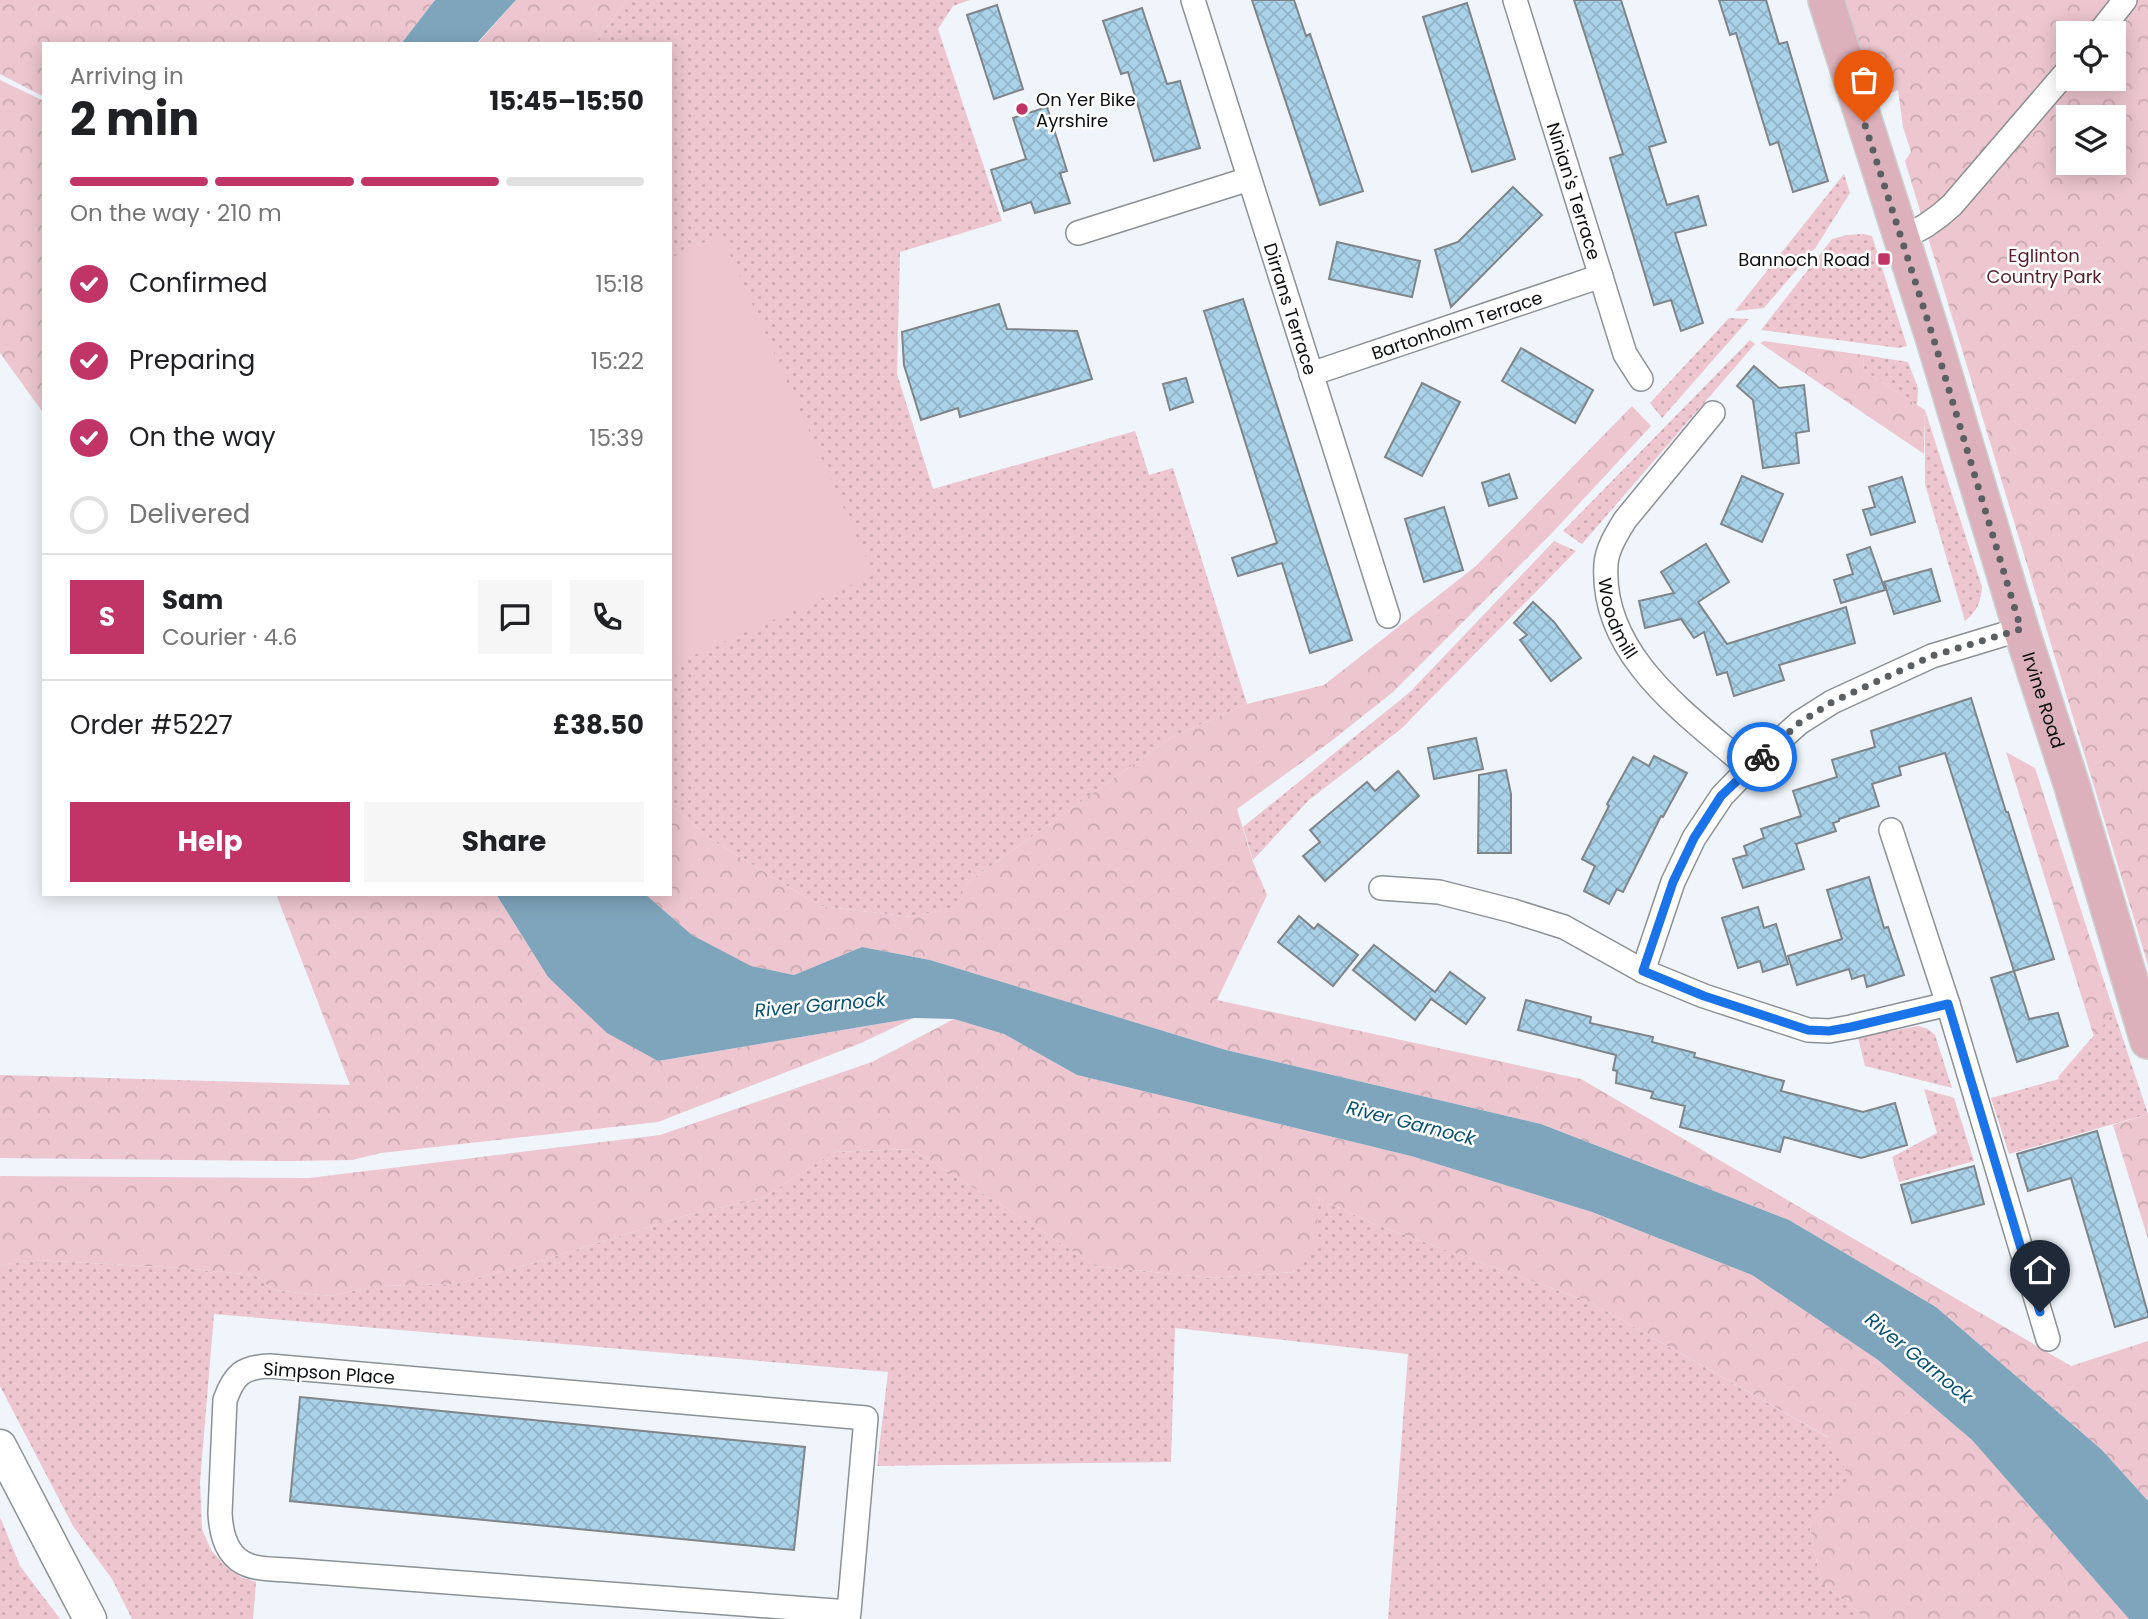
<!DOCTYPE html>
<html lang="en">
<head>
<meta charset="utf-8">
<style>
  :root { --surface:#fff; --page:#f6f6f6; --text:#202124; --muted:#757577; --line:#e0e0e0; --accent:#c13466 }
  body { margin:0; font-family:Poppins,sans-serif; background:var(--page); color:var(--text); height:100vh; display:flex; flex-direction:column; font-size:26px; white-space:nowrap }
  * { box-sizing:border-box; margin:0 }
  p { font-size:23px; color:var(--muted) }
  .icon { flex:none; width:38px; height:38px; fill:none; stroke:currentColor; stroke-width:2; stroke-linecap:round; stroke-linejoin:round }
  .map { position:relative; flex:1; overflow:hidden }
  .panel { position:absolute; left:42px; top:42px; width:630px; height:854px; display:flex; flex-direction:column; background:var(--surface); border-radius:0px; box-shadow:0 4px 18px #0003 }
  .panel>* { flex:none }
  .buttons { position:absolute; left:2056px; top:21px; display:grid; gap:14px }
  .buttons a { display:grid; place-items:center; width:70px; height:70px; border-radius:0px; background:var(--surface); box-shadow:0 4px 18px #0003; font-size:35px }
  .pin { position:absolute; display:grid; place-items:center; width:60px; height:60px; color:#fff; margin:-72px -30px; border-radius:50% 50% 50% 0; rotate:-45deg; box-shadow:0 0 7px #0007 }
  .pin .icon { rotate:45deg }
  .courier { position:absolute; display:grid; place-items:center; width:70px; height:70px; margin:-35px; border:5px solid #1a73e8; border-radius:50%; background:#fff; color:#222; box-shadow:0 2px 9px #0007 }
  .overview em { font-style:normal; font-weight:700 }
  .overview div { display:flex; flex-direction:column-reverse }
  .overview { display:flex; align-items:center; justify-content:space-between; height:119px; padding:0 28px }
  h1 { font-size:46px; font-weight:700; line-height:52px }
  .bar { display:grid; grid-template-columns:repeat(4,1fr); gap:10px 7px; align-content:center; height:84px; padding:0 28px }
  .bar i { height:9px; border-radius:5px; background:var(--line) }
  .bar .current { background:var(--accent) }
  .bar p { grid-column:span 4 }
  .line { display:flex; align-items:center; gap:18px; padding:0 28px; border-top:2px solid var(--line) }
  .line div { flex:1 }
  .round { display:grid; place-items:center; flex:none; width:74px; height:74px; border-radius:0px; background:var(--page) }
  ol { padding:0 28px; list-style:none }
  li { display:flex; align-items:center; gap:21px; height:77px }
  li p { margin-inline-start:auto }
  li .icon { padding:7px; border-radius:50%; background:var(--accent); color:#fff; stroke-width:4 }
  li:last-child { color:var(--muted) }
  li i { width:38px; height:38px; border:4px solid var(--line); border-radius:50% }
  .cta { display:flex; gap:14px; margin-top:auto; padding:14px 28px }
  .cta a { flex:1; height:80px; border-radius:0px; background:var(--accent); color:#fff; font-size:28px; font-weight:700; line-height:80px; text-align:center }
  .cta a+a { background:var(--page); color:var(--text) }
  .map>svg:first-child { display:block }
  .grass { fill:url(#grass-dots) }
  .forest { fill:url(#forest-crowns); fill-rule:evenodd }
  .garden { fill:#edc6cf }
  .water { fill:#7ea5bb }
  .building { fill:url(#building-cross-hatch); stroke:#7f8589; stroke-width:2 }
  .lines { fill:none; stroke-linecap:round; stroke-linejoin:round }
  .street-casing { stroke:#8b9195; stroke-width:26 }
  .secondary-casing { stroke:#8b9195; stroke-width:35 }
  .primary-casing { stroke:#cecfcf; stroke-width:38 }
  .street { stroke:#fff; stroke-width:23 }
  .secondary { stroke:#fff; stroke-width:32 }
  .primary { stroke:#dcb1bc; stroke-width:35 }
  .done { stroke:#5b5f62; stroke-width:7; stroke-dasharray:0 12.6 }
  .route { stroke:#1a73e8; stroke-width:9 }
  .poi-dot { fill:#c13466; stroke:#fff; stroke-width:2.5 }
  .labels { text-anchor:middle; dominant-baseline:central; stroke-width:5; stroke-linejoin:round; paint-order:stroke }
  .poi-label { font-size:18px; fill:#0c0e10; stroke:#fff; text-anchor:start }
  .street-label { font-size:18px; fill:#0c0e10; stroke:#fff }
  .park-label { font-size:18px; fill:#572030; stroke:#fff }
  .water-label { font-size:19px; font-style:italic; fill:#095272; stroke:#fff }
</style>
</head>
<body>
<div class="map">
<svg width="2148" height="1619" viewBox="0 0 2148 1619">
  <defs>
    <pattern id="grass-dots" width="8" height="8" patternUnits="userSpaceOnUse" patternTransform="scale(1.75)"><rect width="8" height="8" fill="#edc6cf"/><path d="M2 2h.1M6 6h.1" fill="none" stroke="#caa9b1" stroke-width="1.8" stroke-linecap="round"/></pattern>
    <pattern id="forest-crowns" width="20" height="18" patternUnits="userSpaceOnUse" patternTransform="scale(1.75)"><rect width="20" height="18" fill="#edc6cf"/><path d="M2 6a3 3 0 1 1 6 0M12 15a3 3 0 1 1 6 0" fill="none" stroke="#caa9b1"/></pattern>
    <pattern id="building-cross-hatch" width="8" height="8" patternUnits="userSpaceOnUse" patternTransform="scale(1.75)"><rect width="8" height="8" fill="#aad2e9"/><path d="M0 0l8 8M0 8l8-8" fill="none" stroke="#91b3c7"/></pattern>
  </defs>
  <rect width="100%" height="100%" fill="#eff5fa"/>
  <g class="grass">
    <path d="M627 0H970L953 6 938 29 1002 221 900 252 897 374 933 489 1135 431 1149 475 1173 468 1247 704 1172 737 968 882 956 907 912 917 820 906 709 838 670 804V44H594Z"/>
    <path d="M1844 174 1850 193 1816 247 1764 308 1735 311Z"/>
    <path d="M1864 234 1872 236 1907 346 1899 348 1761 330 1832 239 1847 235Z"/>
    <path d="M1729 318 1749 319 1662 418 1650 403Z"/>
    <path d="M1750 340 1755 344 1582 544 1563 531Z"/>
    <path d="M1864 355 1908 362 1918 388 1917 405 1863 370Z"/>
    <path d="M1925 410 1982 587C1981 601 1977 612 1965 621L1925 484Z"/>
    <path d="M1554 541 1576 551 1401 729 1309 800 1253 860 1243 827 1410 692Z"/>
    <path d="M2114 1012 2148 1114 2009 1154 1991 1098 2059 1079 2058 1077Z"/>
    <path d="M1918 1026 1928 1029 1935 1035 1952 1088 1865 1066 1858 1037Z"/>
    <path d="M1924 1089 1954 1098 1974 1161 1899 1182 1892 1157 1937 1133Z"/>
    <path d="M911 1149 1027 1221 1095 1266 1212 1278 1294 1272 1316 1197 1374 1224 1590 1302 1829 1438 1853 1483 1809 1524 1821 1582 1867 1619H1388L1408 1354 1175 1328 1171 1462 877 1466 888 1372 214 1314 200 1482 202 1529 211 1550 226 1567 241 1577 256 1582 253 1619H132L112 1579 73 1526 0 1386V1265L35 1260 181 1268 255 1275 273 1290 330 1296 376 1286 456 1284 540 1261 684 1216 763 1198 834 1152Z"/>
    <path d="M0 1517 20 1566 60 1619H0Z"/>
  </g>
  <g class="forest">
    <path d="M0 0H435L401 44H44V97L0 74Z"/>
    <path d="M516 0H627L594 44H477Z"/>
    <path d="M1845 0H2148V965L1905 161 1911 152 1903 127 1898 90 1876 100ZM2068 33H2114V79H2068ZM2068 117H2114V163H2068Z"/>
    <path d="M0 80 44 101V414L0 353Z"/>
    <path d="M1764 341 1864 355 1863 370 1925 410 1924 454 1760 343Z"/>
    <path d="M1632 406 1651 426 1552 533 1393 692 1330 742 1237 809 1253 862 1267 895 1217 1000 1581 1079 2071 1366 2148 1341V1501L2102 1450 1936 1307 1789 1220 1541 1124 1226 1050 930 960 862 947 794 975 750 966 692 935 645 894H670V804L709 838 820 906 912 917 955 907 968 882 1172 737 1247 704 1324 685 1476 566Z"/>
    <path d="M2006 752 2035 768 2114 1012 2094 1037Z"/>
    <path d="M276 894H496L548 977 658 1061 914 1018 861 1043 658 1122 381 1153 352 1160 289 1161 0 1158V1075L350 1085Z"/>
    <path d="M954 1019 1004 1034 1077 1075 1411 1156 1592 1212 1752 1275 1878 1360 1972 1440 2129 1619H1867L1821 1582 1809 1524 1852 1483 1828 1437 1590 1302 1374 1224 1316 1197 1319 1246 1293 1272 1212 1278 1095 1266 1027 1221 911 1149 834 1152 763 1198 684 1216 540 1261 456 1284 376 1286 330 1296 273 1290 255 1275 181 1268 36 1260 0 1265V1176L309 1178 660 1135 872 1062Z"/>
    <path d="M2148 1114V1239L2113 1125Z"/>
  </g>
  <path class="garden" d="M721 235 874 575 670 666V258Z"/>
  <g class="water">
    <path d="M435 0H516L476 44H401Z"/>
    <path d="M496 894H645L692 935 751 966 794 975 862 947 930 960 1226 1050 1541 1124 1789 1220 1936 1307 2102 1450 2148 1501V1619H2129L1972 1440 1878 1360 1752 1275 1592 1212 1411 1156 1077 1075 1004 1034 954 1019 914 1018 658 1061 607 1033 548 977Z"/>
  </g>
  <g class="building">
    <path d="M1252 0H1294L1306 36 1310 34 1363 191 1320 205Z"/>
    <path d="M1574 0H1621L1666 142 1649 147 1667 205 1698 196 1706 225 1675 233 1703 323 1681 331 1671 300 1654 305 1610 158 1623 154Z"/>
    <path d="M1719 0H1766L1779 44 1787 42 1828 181 1793 192 1778 142 1770 145 1736 33 1730 35Z"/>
    <path d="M1467 3 1515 159 1472 172 1423 17Z"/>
    <path d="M997 5 1023 89 994 99 967 15Z"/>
    <path d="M1142 8 1167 84 1180 81 1200 148 1154 161 1128 72 1121 74 1103 21Z"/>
    <path d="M1047 107 1067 171 1060 173 1070 203 1035 213 1031 202 1004 211 991 170 1026 159 1013 118Z"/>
    <path d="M1513 187 1542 215 1451 307 1435 250 1458 242Z"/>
    <path d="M1337 242 1420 261 1412 297 1329 279Z"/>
    <path d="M1243 299 1352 640 1310 653 1282 563 1238 576 1232 558 1277 543 1204 311Z"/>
    <path d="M999 304 1007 329 1077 331 1092 379 960 417 958 408 921 420 904 365 902 332Z"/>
    <path d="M1521 348 1593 390 1575 423 1502 381Z"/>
    <path d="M1754 366 1779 388 1804 385 1809 431 1796 433 1799 463 1763 468 1753 400 1737 386Z"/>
    <path d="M1186 378 1193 402 1170 410 1163 384Z"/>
    <path d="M1422 383 1460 402 1422 476 1385 457Z"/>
    <path d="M1509 474 1517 498 1489 506 1482 483Z"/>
    <path d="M1742 476 1783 494 1762 542 1721 524Z"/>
    <path d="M1902 477 1915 522 1871 535 1863 510 1875 507 1869 487Z"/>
    <path d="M1444 507 1463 570 1424 582 1405 519Z"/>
    <path d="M1706 544 1729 582 1698 602 1727 644 1846 607 1855 643 1779 665 1784 680 1734 696 1727 672 1717 675 1704 632 1694 638 1681 619 1645 628 1639 601 1674 593 1661 572Z"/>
    <path d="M1870 547 1885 590 1841 603 1834 580 1853 574 1847 555Z"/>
    <path d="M1931 569 1940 601 1894 614 1884 582Z"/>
    <path d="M1533 602 1554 622 1581 658 1551 681 1520 640 1527 635 1514 623Z"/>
    <path d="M1971 698 2006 812H2008L2054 959 2014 971 1945 753 1899 767 1901 775 1872 784 1879 806 1839 819V821L1833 823 1836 831 1796 844 1804 869 1743 888 1733 859 1747 855 1744 846 1764 838 1761 829 1801 816 1793 791 1837 777 1832 760 1875 747 1871 731Z"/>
    <path d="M1476 738 1483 769 1434 779 1428 748Z"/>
    <path d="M1654 756 1687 773 1663 817 1661 816 1623 892 1617 889 1609 904 1584 891 1595 866 1582 859 1609 806 1607 804 1633 757 1649 766Z"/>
    <path d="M1506 770 1511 794V853H1478L1479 775Z"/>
    <path d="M1398 771 1419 796 1325 881 1303 856 1320 842 1310 830 1367 782 1375 791Z"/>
    <path d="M1869 877 1884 928 1888 927 1904 975 1867 987 1864 975 1852 979 1849 969 1797 985 1788 956 1842 939 1827 890Z"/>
    <path d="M1758 907 1764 928 1776 924 1788 964 1763 972 1760 961 1738 968 1722 918Z"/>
    <path d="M1299 916 1314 929 1318 924 1358 955 1333 986 1278 942Z"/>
    <path d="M1374 945 1435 992 1450 972 1485 998 1466 1024 1431 999 1415 1020 1353 970Z"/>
    <path d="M2014 971 2029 1019 2058 1013 2068 1046 2017 1062 1991 978Z"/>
    <path d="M1526 1000 1591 1017 1590 1023 1653 1037 1652 1042 1695 1053 1694 1057 1784 1081 1781 1091 1863 1112 1895 1103 1907 1145 1861 1158 1784 1137 1780 1152 1680 1127 1685 1106 1651 1098 1653 1092 1616 1083 1617 1071 1613 1070 1616 1055 1518 1030Z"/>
    <path d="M2097 1131 2148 1314V1317L2115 1327 2071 1178 2028 1191 2017 1154Z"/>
    <path d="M1974 1166 1984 1204 1912 1223 1901 1185Z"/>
    <path d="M300 1397 805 1447 794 1550 290 1501Z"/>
  </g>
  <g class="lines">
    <g class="street-casing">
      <g id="street">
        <path id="s1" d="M1193 0 1388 616"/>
        <path id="s2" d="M1515 0 1625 354 1641 379"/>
        <path d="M2099 33 2125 0"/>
        <path d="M1078 233 1249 179"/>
        <path d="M1901 238C1922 230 1937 219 1952 205L2068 70"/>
        <path id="s3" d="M1311 374 1601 276"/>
        <path id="s4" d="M1713 413 1625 520C1617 533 1607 549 1606 564 1600 656 1688 715 1749 768"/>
        <path d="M1891 830 1948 1004 2048 1339"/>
        <path d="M1381 888 1439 892 1513 911 1564 927 1643 971 1704 996 1808 1030 1829 1031 1851 1027 1948 1004"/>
        <path d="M1643 971 1673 882 1694 838 1722 796 1749 768 1799 723 1832 702 1932 656 2021 629"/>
        <path d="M848 1619 849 1612 866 1418 270 1366C242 1367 234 1375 225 1400L220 1513C221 1533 226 1557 248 1565 260 1570 276 1569 288 1570L849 1612"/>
      </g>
    </g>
    <g class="secondary-casing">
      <path id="secondary" d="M0 1446 90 1619"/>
    </g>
    <g class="primary-casing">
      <g id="primary">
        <path id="s5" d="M1826 0 1934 340 2021 629 2072 786 2148 1041"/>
      </g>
    </g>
    <use href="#street" class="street"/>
    <use href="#secondary" class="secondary"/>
    <use href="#primary" class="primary"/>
  </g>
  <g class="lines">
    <path class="done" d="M1762 757 1799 723 1832 702 1932 656 2021 629 1934 340 1864 122"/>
    <path class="route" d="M1762 757 1721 796 1694 838 1673 882 1643 971 1704 996 1808 1030 1829 1031 1851 1027 1948 1004 2040 1312"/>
  </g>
  <g class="poi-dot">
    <circle cx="1022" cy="109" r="7"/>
    <rect x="1877" y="252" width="14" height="14" rx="3.5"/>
  </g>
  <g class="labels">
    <g class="poi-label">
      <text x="1036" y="99">On Yer Bike<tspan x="1036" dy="21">Ayrshire</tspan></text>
      <text x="1870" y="259" text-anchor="end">Bannoch Road</text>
    </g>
    <g class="street-label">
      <text stroke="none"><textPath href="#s2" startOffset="200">Ninian's Terrace</textPath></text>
      <text stroke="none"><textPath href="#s1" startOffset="324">Dirrans Terrace</textPath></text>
      <text stroke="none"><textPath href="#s3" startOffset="154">Bartonholm Terrace</textPath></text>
      <text stroke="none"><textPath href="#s4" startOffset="243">Woodmill</textPath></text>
      <text stroke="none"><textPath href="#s5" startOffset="733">Irvine Road</textPath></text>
      <text transform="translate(329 1373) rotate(4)">Simpson Place</text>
    </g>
    <g class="park-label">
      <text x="2044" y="255">Eglinton<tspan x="2044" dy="21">Country Park</tspan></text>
    </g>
    <g class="water-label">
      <text transform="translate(820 1005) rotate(-5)">River Garnock</text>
      <text transform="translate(1411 1123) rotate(14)">River Garnock</text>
      <text transform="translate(1919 1358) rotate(39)">River Garnock</text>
    </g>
  </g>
</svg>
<div class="buttons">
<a><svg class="icon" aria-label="locate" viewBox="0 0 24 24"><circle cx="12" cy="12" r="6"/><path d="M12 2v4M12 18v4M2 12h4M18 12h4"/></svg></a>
<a><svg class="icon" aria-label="layers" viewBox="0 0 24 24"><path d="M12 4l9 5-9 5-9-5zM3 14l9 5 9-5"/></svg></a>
</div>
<div class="pin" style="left:1864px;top:122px;background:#ea580c"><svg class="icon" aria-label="bag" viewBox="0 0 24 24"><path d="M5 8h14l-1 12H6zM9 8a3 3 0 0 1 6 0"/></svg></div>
<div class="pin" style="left:2040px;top:1312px;background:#1f2937"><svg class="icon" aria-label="home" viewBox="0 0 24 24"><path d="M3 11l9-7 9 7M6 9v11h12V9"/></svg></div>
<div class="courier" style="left:1762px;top:757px"><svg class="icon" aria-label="bike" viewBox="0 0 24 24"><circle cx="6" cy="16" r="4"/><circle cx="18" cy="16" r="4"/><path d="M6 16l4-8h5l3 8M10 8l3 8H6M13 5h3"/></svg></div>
<section class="panel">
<div class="overview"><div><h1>2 min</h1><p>Arriving in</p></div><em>15:45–15:50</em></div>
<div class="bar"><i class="current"></i><i class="current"></i><i class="current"></i><i></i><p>On the way · 210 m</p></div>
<ol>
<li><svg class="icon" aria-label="check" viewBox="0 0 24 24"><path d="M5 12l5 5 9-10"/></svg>Confirmed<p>15:18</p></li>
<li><svg class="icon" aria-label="check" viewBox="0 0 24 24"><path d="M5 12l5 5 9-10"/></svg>Preparing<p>15:22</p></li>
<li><svg class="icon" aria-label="check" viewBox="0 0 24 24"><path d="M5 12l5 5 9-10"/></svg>On the way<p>15:39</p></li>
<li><i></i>Delivered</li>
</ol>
<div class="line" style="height:126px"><b class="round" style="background:var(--accent);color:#fff">S</b><div><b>Sam</b><p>Courier · 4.6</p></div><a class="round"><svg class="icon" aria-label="chat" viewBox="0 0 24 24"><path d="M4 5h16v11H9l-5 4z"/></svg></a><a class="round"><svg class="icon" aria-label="phone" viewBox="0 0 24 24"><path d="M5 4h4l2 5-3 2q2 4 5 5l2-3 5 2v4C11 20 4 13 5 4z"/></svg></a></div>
<div class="line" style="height:91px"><div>Order #5227</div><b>£38.50</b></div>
<div class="cta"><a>Help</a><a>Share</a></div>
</section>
</div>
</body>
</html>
